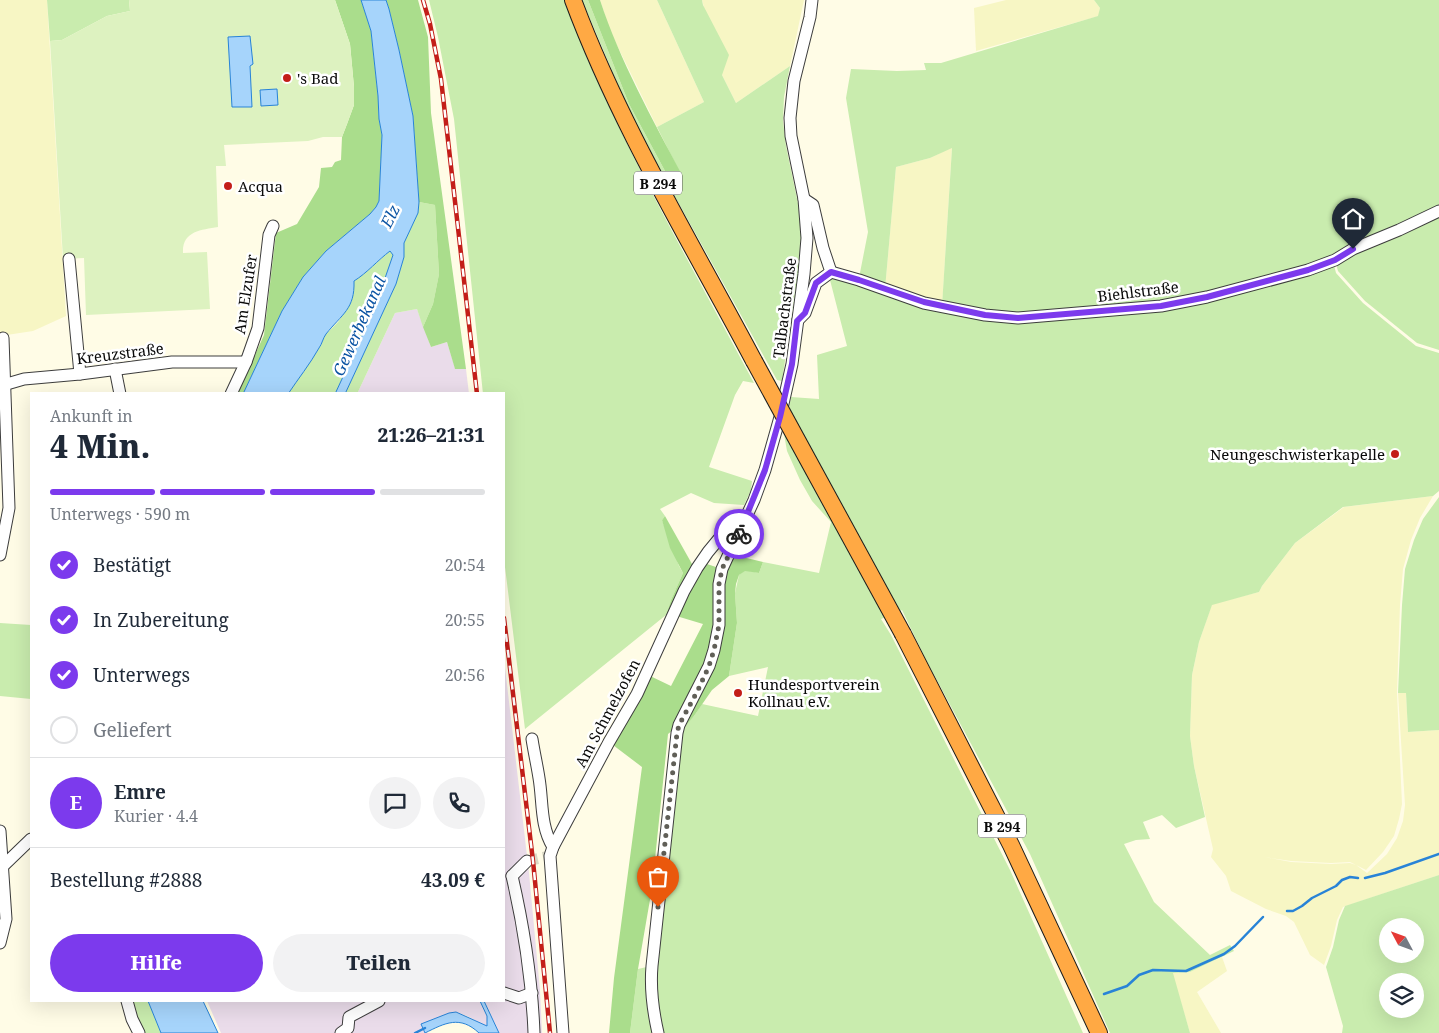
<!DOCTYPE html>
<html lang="de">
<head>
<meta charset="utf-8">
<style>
  :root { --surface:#fff; --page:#f2f2f3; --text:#1f2937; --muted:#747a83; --line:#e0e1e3; --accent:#7c3aed }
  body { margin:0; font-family:"Noto Serif",serif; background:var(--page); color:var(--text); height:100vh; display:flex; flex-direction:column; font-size:19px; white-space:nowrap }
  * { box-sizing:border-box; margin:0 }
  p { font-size:16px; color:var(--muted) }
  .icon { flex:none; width:28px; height:28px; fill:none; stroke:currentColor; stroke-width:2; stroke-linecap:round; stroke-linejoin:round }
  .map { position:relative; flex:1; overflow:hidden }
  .side { position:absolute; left:30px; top:392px; width:475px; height:610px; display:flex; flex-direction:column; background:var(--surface); border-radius:0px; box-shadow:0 5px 20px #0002 }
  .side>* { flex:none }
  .needle { width:32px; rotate:311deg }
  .buttons { position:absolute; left:1379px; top:918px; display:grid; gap:10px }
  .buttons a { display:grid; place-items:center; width:45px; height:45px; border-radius:50%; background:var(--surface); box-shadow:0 5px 20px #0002; font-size:25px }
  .pin { position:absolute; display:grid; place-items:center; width:42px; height:42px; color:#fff; margin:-51px -21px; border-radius:50% 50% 50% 0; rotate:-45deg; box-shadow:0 0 5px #0007 }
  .pin .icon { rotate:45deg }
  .courier { position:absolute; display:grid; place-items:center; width:50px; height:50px; margin:-25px; border:4px solid #7c3aed; border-radius:50%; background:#fff; color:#222; box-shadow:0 1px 6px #0007 }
  .overview em { font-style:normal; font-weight:800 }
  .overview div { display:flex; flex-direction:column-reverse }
  .overview { display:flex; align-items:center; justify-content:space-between; height:85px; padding:0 20px }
  h1 { font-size:32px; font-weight:800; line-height:38px }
  .bar { display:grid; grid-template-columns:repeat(4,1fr); gap:8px 5px; align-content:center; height:60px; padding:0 20px }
  .bar i { height:6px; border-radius:4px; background:var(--line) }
  .bar .on { background:var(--accent) }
  .bar p { grid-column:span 4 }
  .line { display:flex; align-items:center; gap:12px; padding:0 20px; border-top:1px solid var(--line) }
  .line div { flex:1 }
  .round { display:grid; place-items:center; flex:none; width:52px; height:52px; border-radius:26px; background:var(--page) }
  ol { padding:0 20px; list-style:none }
  li { display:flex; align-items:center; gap:15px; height:55px }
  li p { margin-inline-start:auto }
  li .icon { padding:5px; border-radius:50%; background:var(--accent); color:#fff; stroke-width:4 }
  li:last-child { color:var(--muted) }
  li i { width:28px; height:28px; border:2px solid var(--line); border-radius:50% }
  .cta { display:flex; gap:10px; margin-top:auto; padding:10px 20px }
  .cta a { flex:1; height:58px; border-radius:30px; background:var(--accent); color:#fff; font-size:20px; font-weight:800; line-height:58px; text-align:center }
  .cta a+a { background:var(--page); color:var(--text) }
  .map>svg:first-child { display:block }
  .industrial { fill:#eadcea }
  .farmland { fill:#f7f6c4 }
  .green { fill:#c9ecae; fill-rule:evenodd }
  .forest { fill:#aadd8c }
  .pitch { fill:#ddf2c0 }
  .water { fill:#a6d4fb; stroke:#2883d7 }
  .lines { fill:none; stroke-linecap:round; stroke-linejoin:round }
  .stream { stroke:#2883d7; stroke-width:2.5 }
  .minor-tunnel { stroke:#dad8c5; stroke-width:11; stroke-dasharray:11 5.5; stroke-linecap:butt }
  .minor-casing { stroke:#3d3d3d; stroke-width:13 }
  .highway-casing { stroke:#1b1b1b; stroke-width:18 }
  .minor { stroke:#fff; stroke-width:11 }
  .highway { stroke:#ffa944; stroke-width:16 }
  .rail-casing { stroke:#c31e19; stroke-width:4.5 }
  .rail { stroke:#fff; stroke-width:2.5; stroke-dasharray:8; stroke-linecap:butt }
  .highway-bridge-casing { stroke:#1b1b1b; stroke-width:18; stroke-linecap:butt }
  .highway-bridge { stroke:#ffa944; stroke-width:16 }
  .done { stroke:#605f57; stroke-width:5; stroke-dasharray:0 9 }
  .route { stroke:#7c3aed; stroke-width:6 }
  .poi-dot { fill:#c31e19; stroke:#fff; stroke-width:2 }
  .labels { text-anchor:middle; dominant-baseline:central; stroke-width:5; stroke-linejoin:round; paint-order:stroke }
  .shield { fill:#fff; stroke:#545454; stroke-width:1 }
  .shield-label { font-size:14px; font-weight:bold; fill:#0a0a0a }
  .poi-label { font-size:15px; fill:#0a0a0a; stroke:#fff; text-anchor:start }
  .street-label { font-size:15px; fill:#0a0a0a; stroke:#fff }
  .water-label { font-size:16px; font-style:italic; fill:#0b54a3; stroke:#fff }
</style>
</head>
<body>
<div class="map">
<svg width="1439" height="1033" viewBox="0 0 1439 1033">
  <rect width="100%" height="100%" fill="#fffce6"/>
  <g class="industrial">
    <path d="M417 309 431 347 447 342 455 368 466 369 469 394H357L395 313Z"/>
    <path d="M504 659 529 873 540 990 542 1033H499L484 1001H504Z"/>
    <path d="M207 1001H480L487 1016 488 1025 487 1026 484 1025 467 1016 456 1012 421 1024 425 1033H221Z"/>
  </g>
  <g class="farmland">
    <path d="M0 0H47L66 316 33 331 0 336Z"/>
    <path d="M600 0H657L704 102 657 127 610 31Z"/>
    <path d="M702 0H804L790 66 736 103 722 75Z"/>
    <path d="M1006 0H1094L1100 8 1099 16 976 51 974 8Z"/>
    <path d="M952 147 942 307 885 289 896 167 930 158Z"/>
    <path d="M1433 496 1420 518 1411 540 1403 569 1400 605 1397 693 1402 804 1399 819 1394 836 1383 852 1366 870 1350 862 1331 863 1291 861 1264 857 1291 862 1331 864 1350 863 1356 865 1367 873 1387 854 1397 838 1403 821 1405 805 1398 693 1406 692 1408 732 1439 730V875L1343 907 1337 920 1331 946 1324 965 1310 955 1294 922 1286 916 1266 909 1231 891 1226 876 1211 857 1213 849 1194 766 1190 736 1192 675 1199 642 1212 604 1259 592 1262 586 1295 543 1344 507Z"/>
    <path d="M1222 957 1227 971 1197 992 1221 1033H1190L1172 973 1190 972Z"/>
  </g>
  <g class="green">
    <path d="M47 0H129L130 11 107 16 62 40 50 41Z"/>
    <path d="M429 0H565C575 26 584 53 596 78 643 182 700 282 754 383L743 381 735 395 709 467 752 481 751 490 744 505 714 503 691 493 660 509 665 516 662 520 679 566 683 573 671 600 666 615 525 729 504 559V394H483L454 119 438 37Z"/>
    <path d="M582 0H588L629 104 672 184 681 175 657 127 704 102 657 0H702L703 5 729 55 722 75 736 103 790 66 784 97 783 121 786 146 800 213 802 247 782 381 777 380 668 184 627 106Z"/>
    <path d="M1094 0H1439V208L1332 257 1336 273 1363 303 1416 346 1439 353V491L1433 496 1343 507 1295 543 1262 586 1259 592 1212 605 1199 642 1192 675 1190 736 1194 766 1205 817 1176 828 1162 815 1143 822 1150 839 1136 840 1124 844 1154 902 1210 955 1230 945 1234 951 1190 972 1173 973 1190 1033H1110L1030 854 925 658 902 610 881 619 891 635 1010 870 1083 1033H630L638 969 651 966 677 733 694 716 702 704 758 716 768 667 729 676 737 623 735 593 739 575 745 570 759 573 763 562 819 573 831 522 812 501 800 480 787 451 784 434 791 397 819 399 817 355 847 346 830 280 831 276 858 283 868 232 846 98 851 69 897 71 926 70 924 63H941L1098 16 1100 8ZM952 148 942 306 885 289 896 167 930 158Z"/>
    <path d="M419 202 435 205 439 274 433 304 423 327 417 309 395 313 357 394H345L396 284 404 257V243L418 213Z"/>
    <path d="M1439 215V350L1417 343 1365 301 1338 271 1335 260Z"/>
    <path d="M390 251 393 255 374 310 335 394H288L320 347 325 335 338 322 347 309 354 281C367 273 378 261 390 251Z"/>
    <path d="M1439 497V730L1408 732 1406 693H1398L1402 605 1405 569 1414 540 1423 519Z"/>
    <path d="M0 623 31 625V699L0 696Z"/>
    <path d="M1439 875V1033H1342L1343 1026 1326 967 1333 947 1339 920 1345 906ZM1388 926H1415V954H1388ZM1388 981H1415V1009H1388Z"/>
    <path d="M127 1001H148L161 1033H139Z"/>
  </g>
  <g class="forest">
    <path d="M335 0H361L371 31 378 96 379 119 382 135 379 201 376 207 370 214 326 251 303 277 282 311 243 394H235L249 368 264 335 276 233 297 224 319 187 321 168 332 167 335 162 341 160 342 137 347 124 354 105V87L350 44Z"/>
    <path d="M386 0H418L428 37 431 113 466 369H455L447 342 431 347 423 327 433 304 439 274 435 205 419 202 413 116 399 50 389 9Z"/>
    <path d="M588 0H600C620 61 652 118 682 175L672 184 629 104Z"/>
    <path d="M665 516 692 564 701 562 722 569 730 554 763 562 759 573 745 571 739 575 736 584 735 593 737 623 729 676 712 690 694 716 687 724 679 725 668 734 652 888 638 969 630 1033H609L614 978 642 767 609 742 646 674 671 686 703 624 673 615H666L671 600 683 573 670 548 662 520Z"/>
  </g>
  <path class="pitch" d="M129 0H335L350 44 354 87V105L347 124 342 137H323L308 141 224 145 226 166H216L218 227C201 230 182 231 183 253L207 252 210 309 86 315 84 258 63 259 50 41 62 40 107 16 130 11Z"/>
  <g class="water">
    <path d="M361 0H386L389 9 399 50 413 116 419 202 418 213 404 243V257L396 284 345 394H335L374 310 393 255 390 251C378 260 367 273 354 281 355 309 342 314 326 334 323 338 322 344 319 348 310 364 298 379 288 394H243L282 311 303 277 326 251 370 214 376 207 379 201 382 135 379 119 378 96 371 31Z"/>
    <path d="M250 36 253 64 250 66 252 107H232L228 37Z"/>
    <path d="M277 89 278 105 261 106 260 90Z"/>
    <path d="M148 1001H203L218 1033H161Z"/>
    <path d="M480 1001H484L499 1033H479C460 1015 445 1023 425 1033L421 1024 449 1013 456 1012 487 1026V1016Z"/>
  </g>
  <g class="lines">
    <g class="stream">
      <path d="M1365 878 1385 873 1439 854"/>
      <path d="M1287 911H1293L1302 906 1312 898 1336 886 1342 880 1350 877 1358 878"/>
      <path d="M1104 994 1127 986 1139 975 1153 970 1186 971 1224 954 1235 946 1263 917"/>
      <path d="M415 1033 425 1028"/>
    </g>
    <path class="minor-tunnel" d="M527 861 550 856"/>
    <g class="minor-casing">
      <g id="minor">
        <path d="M69 259 80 374"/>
        <path d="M831 272 859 280 924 303 985 315 1018 318 1161 306 1207 297 1308 270 1335 260 1353 249 1399 230 1439 211"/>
        <path d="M798 320 805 313 816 283 831 272 823 248 813 205 804 199"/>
        <path d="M115 369 120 394"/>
        <path d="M0 386 24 379 80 374 172 362H246"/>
        <path d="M231 394 246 362 258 328 269 235 273 226"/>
        <path d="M0 555 9 508 3 338"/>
        <path d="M532 739C534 752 537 765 539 778 543 801 540 826 553 847"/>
        <path d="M0 831 6 919 0 943"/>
        <path d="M3 866 31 839"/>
        <path d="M512 876C524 928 532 980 534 1033"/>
        <path d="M512 876 527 861"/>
        <path d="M504 993 519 998 532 993"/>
        <path d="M127 1001 132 1019 139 1033"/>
        <path d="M341 1033 348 1028 349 1017 379 1001"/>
        <path d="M563 1033 550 856 553 847 609 742 637 694 684 591 697 568 708 552 727 529 735 524H743"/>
        <path d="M658 1033C653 1011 650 989 652 966L677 733 679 725 709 666 714 650 719 625V584L722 569 754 500 765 470 780 417 792 364 804 274 807 238 804 199 791 136 790 118 794 81 810 17 812 0"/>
      </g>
    </g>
    <g class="highway-casing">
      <g id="highway">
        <path d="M573 0C620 126 691 242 754 361"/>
        <path d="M903 634 1011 845 1099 1033"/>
      </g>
    </g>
    <use href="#minor" class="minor"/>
    <use href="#highway" class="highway"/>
    <g class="rail-casing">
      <g id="rail">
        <path d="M423 0 430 24 441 79 477 394"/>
        <path d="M504 618 533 861 550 1033"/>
      </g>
    </g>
    <use href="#rail" class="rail"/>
    <g class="highway-bridge-casing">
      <path id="highway-bridge" d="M754 361 903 634"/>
    </g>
    <use href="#highway-bridge" class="highway-bridge"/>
  </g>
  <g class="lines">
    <path class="done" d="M658 907 677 733 679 725 698 690 709 666 714 650 719 625V584L722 569 739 534"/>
    <path class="route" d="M739 534 765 470 780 417 792 364 797 321 805 313 816 283 831 272 859 280 924 302 985 315 1018 318 1161 306 1207 297 1308 270 1335 260 1353 249"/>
  </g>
  <g class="poi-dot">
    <circle cx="287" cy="78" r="5"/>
    <circle cx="228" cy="186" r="5"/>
    <circle cx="1395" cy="454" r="5"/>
    <circle cx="738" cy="693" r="5"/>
  </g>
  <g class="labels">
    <g class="shield">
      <rect x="634" y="171.5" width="48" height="23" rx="4"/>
      <rect x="978" y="814.5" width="48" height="23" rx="4"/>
    </g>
    <g class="shield-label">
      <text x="658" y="183">B 294</text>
      <text x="1002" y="826">B 294</text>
    </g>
    <g class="poi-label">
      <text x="297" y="78">'s Bad</text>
      <text x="238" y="186">Acqua</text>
      <text x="1385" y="454" text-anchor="end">Neungeschwisterkapelle</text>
      <text x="748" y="684">Hundesportverein<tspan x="748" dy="17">Kollnau e.V.</tspan></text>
    </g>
    <g class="street-label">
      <text transform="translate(1138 291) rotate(-7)">Biehlstraße</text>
      <text transform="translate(245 294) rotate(-81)">Am Elzufer</text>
      <text transform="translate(784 308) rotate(-83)">Talbachstraße</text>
      <text transform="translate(120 353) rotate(-7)">Kreuzstraße</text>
      <text transform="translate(607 713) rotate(-62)">Am Schmelzofen</text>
    </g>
    <g class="water-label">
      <text transform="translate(390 216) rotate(-63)">Elz</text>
      <text transform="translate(359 326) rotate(-66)">Gewerbekanal</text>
    </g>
  </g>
</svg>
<div class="buttons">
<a><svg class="needle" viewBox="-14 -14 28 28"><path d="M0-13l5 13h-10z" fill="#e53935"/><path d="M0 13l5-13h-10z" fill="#747a83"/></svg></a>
<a><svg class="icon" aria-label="layers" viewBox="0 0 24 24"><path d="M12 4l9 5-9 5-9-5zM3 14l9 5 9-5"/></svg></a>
</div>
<div class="pin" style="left:658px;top:907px;background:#ea580c"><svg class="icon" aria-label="bag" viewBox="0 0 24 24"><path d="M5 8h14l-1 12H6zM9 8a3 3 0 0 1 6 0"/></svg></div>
<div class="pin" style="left:1353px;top:249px;background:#1f2937"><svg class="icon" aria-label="home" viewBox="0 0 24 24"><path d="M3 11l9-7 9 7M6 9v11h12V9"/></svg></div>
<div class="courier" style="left:739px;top:534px"><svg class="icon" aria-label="bike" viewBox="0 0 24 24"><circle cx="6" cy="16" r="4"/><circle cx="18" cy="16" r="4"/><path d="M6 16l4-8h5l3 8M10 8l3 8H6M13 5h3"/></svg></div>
<section class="side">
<div class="overview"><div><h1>4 Min.</h1><p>Ankunft in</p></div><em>21:26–21:31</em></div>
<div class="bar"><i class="on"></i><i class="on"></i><i class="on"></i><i></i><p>Unterwegs · 590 m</p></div>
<ol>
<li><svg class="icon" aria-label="check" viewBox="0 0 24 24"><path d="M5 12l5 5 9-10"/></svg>Bestätigt<p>20:54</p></li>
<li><svg class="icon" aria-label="check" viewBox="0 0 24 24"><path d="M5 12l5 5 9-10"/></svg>In Zubereitung<p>20:55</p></li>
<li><svg class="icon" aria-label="check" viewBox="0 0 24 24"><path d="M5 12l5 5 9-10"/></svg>Unterwegs<p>20:56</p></li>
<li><i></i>Geliefert</li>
</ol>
<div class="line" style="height:90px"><b class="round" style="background:var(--accent);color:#fff">E</b><div><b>Emre</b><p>Kurier · 4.4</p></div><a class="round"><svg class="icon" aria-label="chat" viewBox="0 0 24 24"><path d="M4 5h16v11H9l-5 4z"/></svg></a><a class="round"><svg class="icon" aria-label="phone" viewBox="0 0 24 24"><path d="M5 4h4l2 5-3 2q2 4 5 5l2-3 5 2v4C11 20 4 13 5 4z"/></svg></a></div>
<div class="line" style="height:65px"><div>Bestellung #2888</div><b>43.09 €</b></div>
<div class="cta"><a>Hilfe</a><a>Teilen</a></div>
</section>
</div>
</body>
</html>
